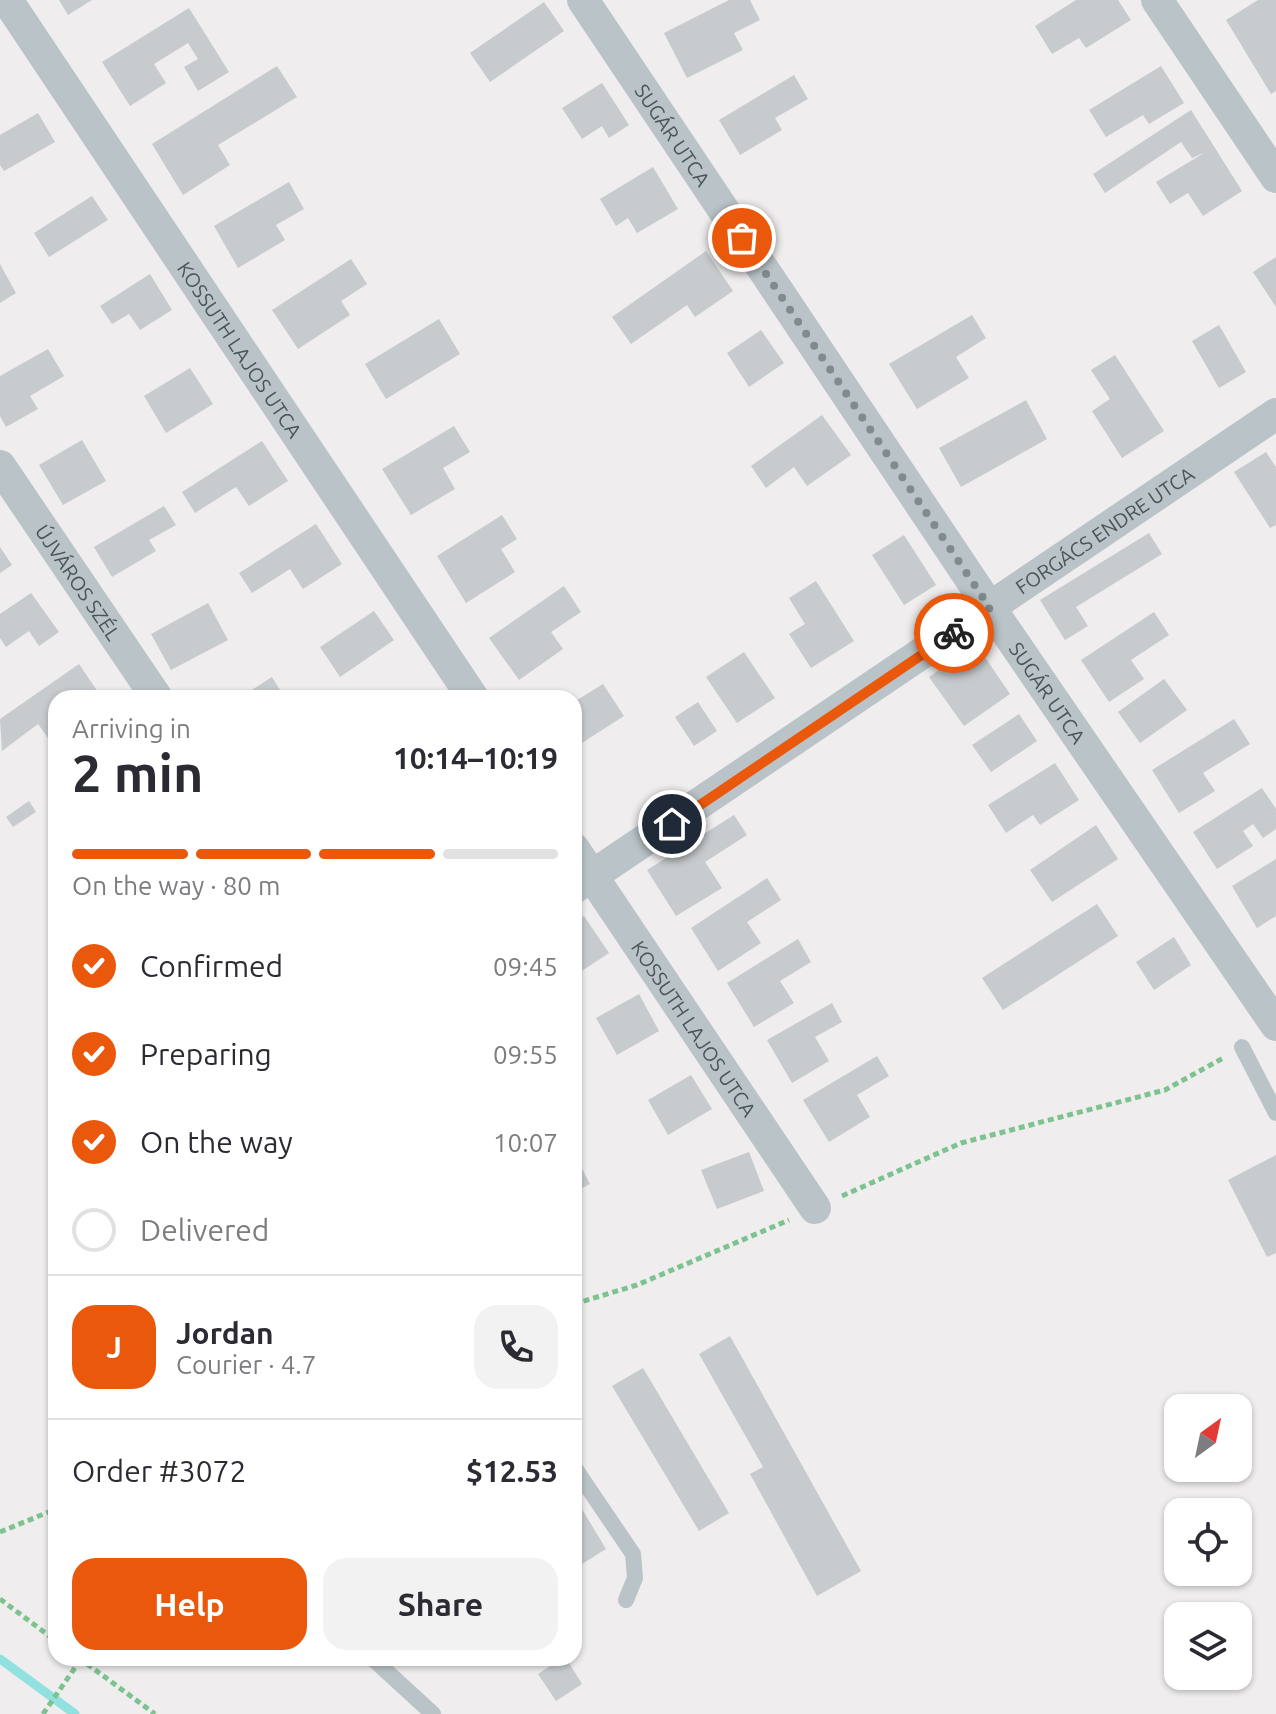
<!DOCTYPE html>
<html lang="en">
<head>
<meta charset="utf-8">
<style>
  :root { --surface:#fff; --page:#f2f2f3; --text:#2b2b33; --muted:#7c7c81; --line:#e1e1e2; --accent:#ea580c }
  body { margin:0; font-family:Ubuntu,sans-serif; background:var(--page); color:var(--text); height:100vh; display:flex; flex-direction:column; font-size:30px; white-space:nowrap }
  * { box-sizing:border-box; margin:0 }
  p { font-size:26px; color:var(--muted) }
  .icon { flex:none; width:44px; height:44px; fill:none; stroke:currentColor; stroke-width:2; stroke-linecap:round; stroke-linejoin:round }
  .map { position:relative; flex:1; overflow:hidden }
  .side { position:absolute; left:48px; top:690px; width:534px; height:976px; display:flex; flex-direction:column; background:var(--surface); border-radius:24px; box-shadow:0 2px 6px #0004 }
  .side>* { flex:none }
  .needle { width:52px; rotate:33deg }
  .buttons { position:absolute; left:1164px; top:1394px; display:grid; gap:16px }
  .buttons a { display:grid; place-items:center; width:88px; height:88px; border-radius:16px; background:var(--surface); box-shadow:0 2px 6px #0004; font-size:40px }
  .pin { position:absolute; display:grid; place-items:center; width:68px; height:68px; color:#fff; margin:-34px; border:4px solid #fff; border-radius:50%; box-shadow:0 2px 8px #0007 }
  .courier { position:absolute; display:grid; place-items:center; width:80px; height:80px; margin:-40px; border:6px solid #ea580c; border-radius:50%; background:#fff; color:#222; box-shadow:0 2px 10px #0007 }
  .headline em { font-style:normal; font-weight:700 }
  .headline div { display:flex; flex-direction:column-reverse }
  .headline { display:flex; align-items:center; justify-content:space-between; height:136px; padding:0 24px }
  h1 { font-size:52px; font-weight:700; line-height:60px }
  .bar { display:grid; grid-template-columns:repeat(4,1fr); gap:12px 8px; align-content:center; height:96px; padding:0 24px }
  .bar i { height:10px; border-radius:6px; background:var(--line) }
  .bar .selected { background:var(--accent) }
  .bar p { grid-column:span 4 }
  .line { display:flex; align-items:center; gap:20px; padding:0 24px; border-top:2px solid var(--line) }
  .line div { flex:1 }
  .round { display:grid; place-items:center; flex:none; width:84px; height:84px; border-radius:24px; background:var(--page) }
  ol { padding:0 24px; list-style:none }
  li { display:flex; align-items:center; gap:24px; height:88px }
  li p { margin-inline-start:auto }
  li .icon { padding:8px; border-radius:50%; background:var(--accent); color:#fff; stroke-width:4 }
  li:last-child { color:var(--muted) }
  li i { width:44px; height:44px; border:4px solid var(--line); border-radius:50% }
  .button { display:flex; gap:16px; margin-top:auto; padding:16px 24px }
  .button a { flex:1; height:92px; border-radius:24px; background:var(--accent); color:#fff; font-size:32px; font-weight:700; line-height:92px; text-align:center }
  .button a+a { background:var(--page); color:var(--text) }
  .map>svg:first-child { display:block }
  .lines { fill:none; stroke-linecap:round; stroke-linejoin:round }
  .stream { stroke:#91e1e0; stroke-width:9 }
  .building { fill:#c7cbce }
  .path { stroke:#7cc390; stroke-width:5; stroke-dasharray:6 4; stroke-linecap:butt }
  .lane { stroke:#bac4c8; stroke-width:16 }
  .street { stroke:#bac4c8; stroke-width:32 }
  .done { stroke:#828a8c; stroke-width:8; stroke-dasharray:0 14.4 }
  .route { stroke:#ea580c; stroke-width:10 }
  .labels { text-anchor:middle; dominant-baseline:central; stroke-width:7; stroke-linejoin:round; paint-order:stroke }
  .street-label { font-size:20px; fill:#475458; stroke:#fff }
</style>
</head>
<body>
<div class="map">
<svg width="1276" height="1714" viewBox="0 0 1276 1714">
  <rect width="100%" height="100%" fill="#efeded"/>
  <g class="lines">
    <path class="stream" d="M0 1659 75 1714"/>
  </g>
  <g class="building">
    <path d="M59 0H92L68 15Z"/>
    <path d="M729 0H750L760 20 734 33 743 50 687 78 664 33Z"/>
    <path d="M1076 0H1118L1131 20 1086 48 1079 38 1052 54 1035 26Z"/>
    <path d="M1258 0H1276V91L1271 94 1226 20Z"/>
    <path d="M544 2 564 31 490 82 470 53Z"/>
    <path d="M189 8 229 72 198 91 184 67 198 59 188 43 154 64 166 83 130 106 102 62Z"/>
    <path d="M277 66 297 97 218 145 230 165 183 195 152 144Z"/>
    <path d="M1161 66 1184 103 1149 124 1143 115 1106 137 1089 110Z"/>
    <path d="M794 75 808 99 775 118 782 130 740 155 719 120Z"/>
    <path d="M602 83 629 125 609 138 602 126 582 139 562 108Z"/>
    <path d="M1191 110 1242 191 1203 216 1188 193 1170 204 1156 182 1204 153 1192 158 1181 142 1105 193 1093 174Z"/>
    <path d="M38 113 55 142 4 171 0 165V135Z"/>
    <path d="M653 167 678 209 637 233 628 218 616 226 600 199Z"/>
    <path d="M289 182 304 209 276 225 285 240 238 268 214 226Z"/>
    <path d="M92 196 108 220 49 257 34 233Z"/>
    <path d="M706 251 733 291 695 317 687 305 631 344 612 317Z"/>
    <path d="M1276 257V307L1253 272Z"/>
    <path d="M351 259 367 284 341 301 350 315 298 349 272 310Z"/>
    <path d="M0 264 16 293 0 303Z"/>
    <path d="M150 274 172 310 140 330 129 314 112 324 100 306Z"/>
    <path d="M972 315 986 338 956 357 969 378 917 409 889 364Z"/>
    <path d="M439 319 460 354 386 399 365 364Z"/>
    <path d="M1219 325 1246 372 1219 388 1192 341Z"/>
    <path d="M761 330 784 363 749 387 727 353Z"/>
    <path d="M48 349 64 376 30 396 38 409 6 427 0 416V376Z"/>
    <path d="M1115 355 1164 431 1122 458 1092 411 1110 399 1091 370Z"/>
    <path d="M190 368 213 404 166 433 144 396Z"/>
    <path d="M1026 400 1047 439 961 487 939 448Z"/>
    <path d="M822 415 851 455 807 486 794 467 766 488 751 466Z"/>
    <path d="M454 426 470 452 443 468 455 489 411 515 382 469Z"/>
    <path d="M82 440 106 481 63 505 39 465Z"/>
    <path d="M262 441 288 481 249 506 236 487 195 513 182 492Z"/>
    <path d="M1266 452 1276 467V525L1270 528 1234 472Z"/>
    <path d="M164 506 176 525 149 540 156 551 112 577 94 547Z"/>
    <path d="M502 515 517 539 501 549 515 572 466 603 437 556Z"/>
    <path d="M316 524 342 564 303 589 290 569 252 593 239 573Z"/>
    <path d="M1149 533 1162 554 1076 607 1088 626 1065 640 1040 600Z"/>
    <path d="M904 535 936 585 904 605 872 555Z"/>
    <path d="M0 547 12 565 0 573Z"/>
    <path d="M816 581 854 641 811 668 789 634 805 624 789 598Z"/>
    <path d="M564 586 581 612 551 632 563 649 519 680 489 638Z"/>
    <path d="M31 593 59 632 39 646 29 631 6 647 0 638V614Z"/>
    <path d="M208 603 228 640 171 670 151 634Z"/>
    <path d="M374 611 394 640 340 677 320 647Z"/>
    <path d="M1154 612 1169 635 1131 660 1144 679 1109 702 1081 660Z"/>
    <path d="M976 644 1010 694 964 726 929 677Z"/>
    <path d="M744 652 775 698 737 723 706 677Z"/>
    <path d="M79 664 102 698H56V742L53 745 38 724 2 751 0 719Z"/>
    <path d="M272 677 285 698H239Z"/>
    <path d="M1164 679 1187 710 1140 743 1118 712Z"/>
    <path d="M603 684 624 716 574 748V702Z"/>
    <path d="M698 702 717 731 694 746 675 717Z"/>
    <path d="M1019 714 1037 741 991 772 972 745Z"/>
    <path d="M1234 719 1250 744 1203 773 1215 791 1179 813 1152 770Z"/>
    <path d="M1055 763 1079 800 1040 825 1033 815 1006 833 988 805Z"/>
    <path d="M1262 788 1276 809V829L1263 838 1253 824 1243 831 1253 846 1217 869 1193 832Z"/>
    <path d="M29 801 36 812 13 827 6 817Z"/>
    <path d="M734 815 747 835 705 862 722 888 676 916 647 870Z"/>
    <path d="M1096 825 1118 859 1052 902 1030 870Z"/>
    <path d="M1276 859V916L1257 928 1232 886Z"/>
    <path d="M767 878 781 900 747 922 761 943 718 971 691 928Z"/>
    <path d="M1097 904 1118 936 1003 1010 982 978Z"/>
    <path d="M584 916 609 953 574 976V922Z"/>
    <path d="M1174 937 1191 965 1154 990 1136 962Z"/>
    <path d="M798 939 811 962 780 981 794 1003 754 1027 727 983Z"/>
    <path d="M639 994 659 1031 617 1055 596 1018Z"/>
    <path d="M832 1003 842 1022 815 1037 829 1061 792 1083 767 1040Z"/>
    <path d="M877 1056 889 1076 857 1095 870 1117 829 1142 803 1100Z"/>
    <path d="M691 1075 712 1109 668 1135 648 1100Z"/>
    <path d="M749 1152 764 1191 717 1209 701 1170Z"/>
    <path d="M574 1153 590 1184 574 1192Z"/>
    <path d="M1276 1155V1253L1267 1257 1228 1180Z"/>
    <path d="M730 1336 861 1571 817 1596 750 1474 763 1467 699 1354Z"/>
    <path d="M643 1368 729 1513 699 1531 612 1386Z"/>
    <path d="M574 1496 606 1549 574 1569Z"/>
    <path d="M562 1658H566L582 1684 556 1701 538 1674Z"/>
  </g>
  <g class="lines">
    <g class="path">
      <path d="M842 1196 961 1143 1165 1090 1225 1057"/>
      <path d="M574 1304 637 1285 789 1220"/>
      <path d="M0 1532 56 1509"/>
      <path d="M0 1599 56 1641"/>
      <path d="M79 1658 155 1714"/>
      <path d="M43 1714 81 1659"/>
    </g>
    <g class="lane">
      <path d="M1242 1047 1276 1113"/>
      <path d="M574 1467 633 1554 635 1578 626 1600"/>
      <path d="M372 1658 433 1714"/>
    </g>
    <g class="street">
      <path id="s1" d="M7 0 473 698"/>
      <path id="s2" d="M583 0 990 608 1276 1025"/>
      <path d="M1157 0 1276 177"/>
      <path id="s3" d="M0 466 157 698"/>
      <path id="s4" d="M574 849 815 1208"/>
      <path id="s5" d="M574 888 1276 414"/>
    </g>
  </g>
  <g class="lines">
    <path class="done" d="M742 238 990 608 954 633"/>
    <path class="route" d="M672 824 954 633"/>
  </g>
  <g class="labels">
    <g class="street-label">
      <text stroke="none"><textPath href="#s2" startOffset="162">SUGÁR UTCA</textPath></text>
      <text stroke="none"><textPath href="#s1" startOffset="420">KOSSUTH LAJOS UTCA</textPath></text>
      <text stroke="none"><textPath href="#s5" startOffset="640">FORGÁCS ENDRE UTCA</textPath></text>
      <text stroke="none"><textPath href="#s3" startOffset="140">ÚJVÁROS SZÉL</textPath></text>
      <text stroke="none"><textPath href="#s2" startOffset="834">SUGÁR UTCA</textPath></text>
      <text stroke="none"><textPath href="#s4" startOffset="216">KOSSUTH LAJOS UTCA</textPath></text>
    </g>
  </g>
</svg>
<div class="buttons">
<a><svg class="needle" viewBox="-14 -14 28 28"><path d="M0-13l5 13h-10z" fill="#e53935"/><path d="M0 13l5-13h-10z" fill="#7c7c81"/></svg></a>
<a><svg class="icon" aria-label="locate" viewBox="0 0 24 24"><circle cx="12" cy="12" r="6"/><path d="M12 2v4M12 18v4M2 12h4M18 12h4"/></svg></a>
<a><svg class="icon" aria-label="layers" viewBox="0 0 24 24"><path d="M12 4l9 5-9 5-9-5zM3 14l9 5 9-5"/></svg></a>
</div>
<div class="pin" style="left:742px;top:238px;background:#ea580c"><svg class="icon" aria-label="bag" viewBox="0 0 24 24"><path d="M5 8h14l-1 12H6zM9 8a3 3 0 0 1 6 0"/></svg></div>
<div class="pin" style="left:672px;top:824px;background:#1f2937"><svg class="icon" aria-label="home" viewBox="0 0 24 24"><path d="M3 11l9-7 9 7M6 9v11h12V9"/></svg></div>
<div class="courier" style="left:954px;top:633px"><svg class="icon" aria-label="bike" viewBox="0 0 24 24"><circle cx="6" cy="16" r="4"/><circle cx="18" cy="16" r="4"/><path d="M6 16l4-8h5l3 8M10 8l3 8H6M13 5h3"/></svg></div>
<section class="side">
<div class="headline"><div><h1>2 min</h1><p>Arriving in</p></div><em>10:14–10:19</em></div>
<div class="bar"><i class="selected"></i><i class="selected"></i><i class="selected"></i><i></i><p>On the way · 80 m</p></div>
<ol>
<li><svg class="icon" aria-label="check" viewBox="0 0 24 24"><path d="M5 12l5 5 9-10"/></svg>Confirmed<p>09:45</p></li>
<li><svg class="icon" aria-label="check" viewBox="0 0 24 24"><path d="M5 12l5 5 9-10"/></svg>Preparing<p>09:55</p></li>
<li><svg class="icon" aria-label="check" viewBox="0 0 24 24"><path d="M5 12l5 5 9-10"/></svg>On the way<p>10:07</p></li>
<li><i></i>Delivered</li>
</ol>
<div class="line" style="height:144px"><b class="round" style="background:var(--accent);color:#fff">J</b><div><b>Jordan</b><p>Courier · 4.7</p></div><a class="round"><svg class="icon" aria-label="phone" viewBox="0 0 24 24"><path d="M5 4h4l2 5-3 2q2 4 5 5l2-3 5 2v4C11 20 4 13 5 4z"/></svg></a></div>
<div class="line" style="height:104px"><div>Order #3072</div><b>$12.53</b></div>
<div class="button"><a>Help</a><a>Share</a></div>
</section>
</div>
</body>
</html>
